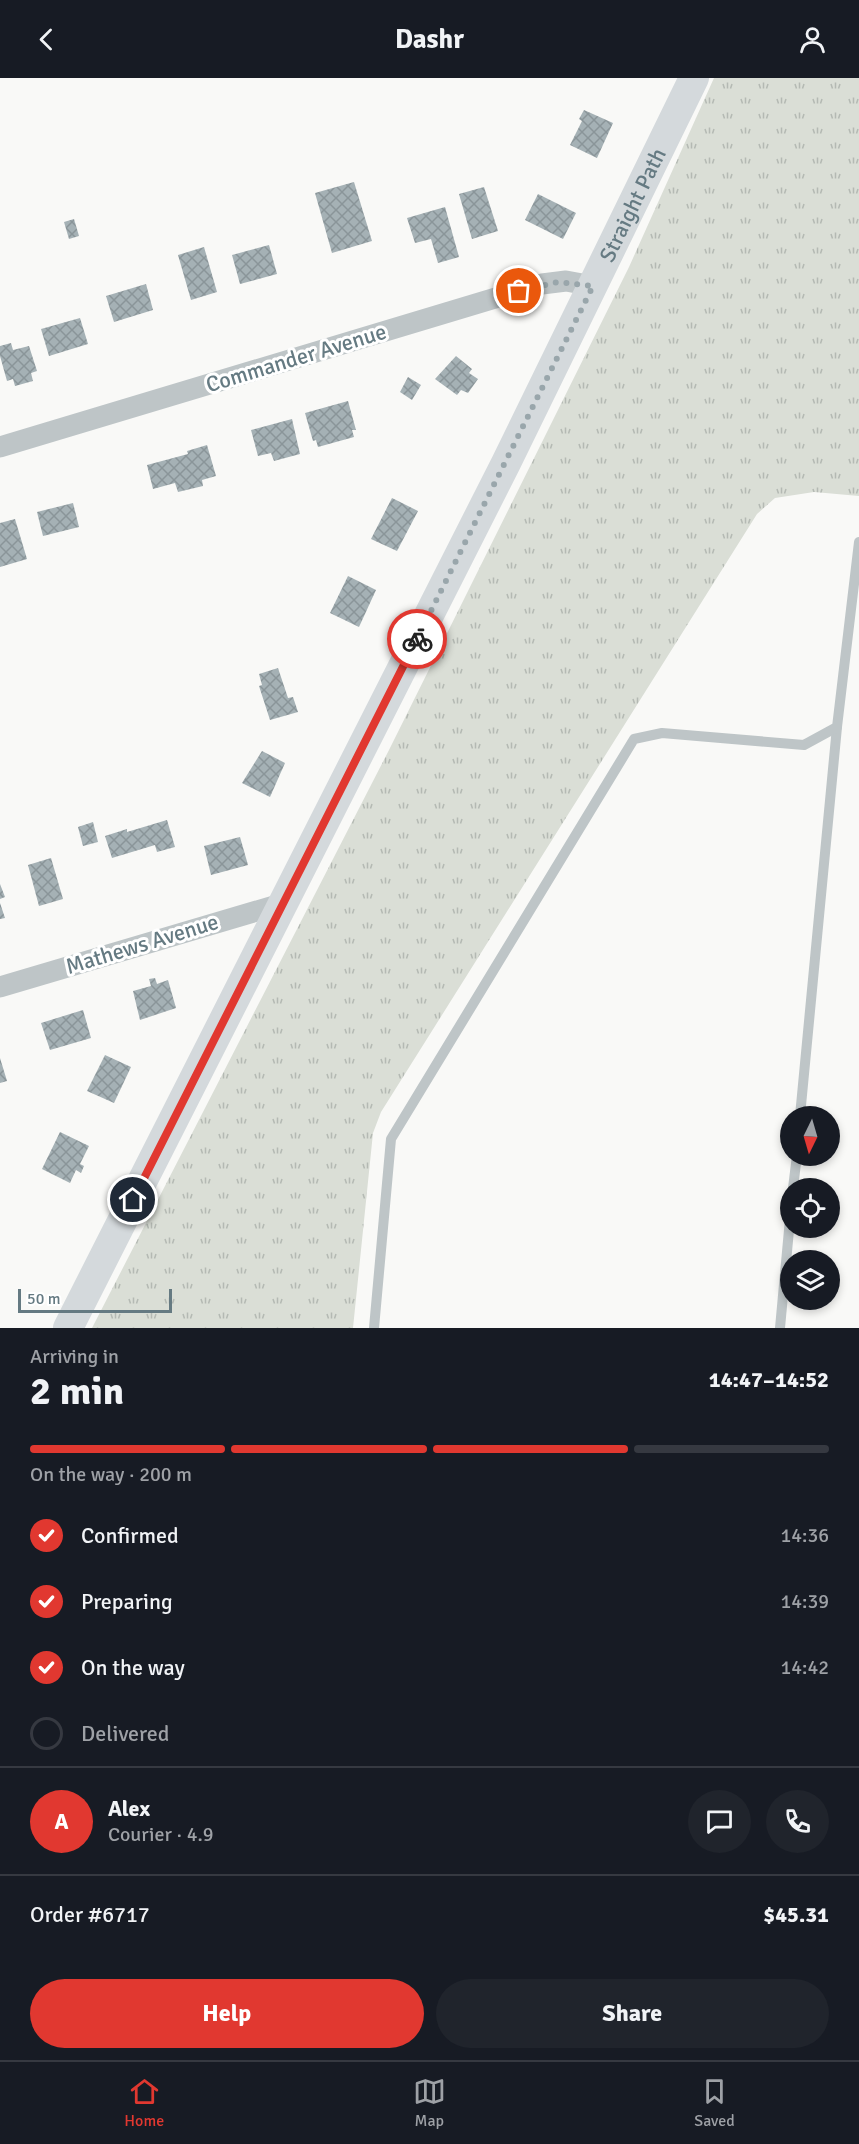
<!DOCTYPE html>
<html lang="en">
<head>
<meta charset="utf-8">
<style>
  :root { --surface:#171b24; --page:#20242c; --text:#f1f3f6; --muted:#9ea1a6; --line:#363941; --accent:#e13830 }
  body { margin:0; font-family:Signika,sans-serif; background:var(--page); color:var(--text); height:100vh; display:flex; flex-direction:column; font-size:22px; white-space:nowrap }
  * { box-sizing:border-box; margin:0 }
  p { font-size:20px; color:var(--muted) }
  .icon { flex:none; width:33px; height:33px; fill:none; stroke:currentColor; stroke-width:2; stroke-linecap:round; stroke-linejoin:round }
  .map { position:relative; height:1250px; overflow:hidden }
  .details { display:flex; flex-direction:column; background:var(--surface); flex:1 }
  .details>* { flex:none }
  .needle { width:39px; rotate:185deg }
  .tools { position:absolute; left:780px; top:1028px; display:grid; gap:12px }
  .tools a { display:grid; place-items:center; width:60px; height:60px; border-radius:50%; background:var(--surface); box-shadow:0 3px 9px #0003; font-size:30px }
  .scale { position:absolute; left:18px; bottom:15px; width:154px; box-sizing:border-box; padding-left:6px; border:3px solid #657a82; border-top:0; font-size:16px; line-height:21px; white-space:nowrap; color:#657a82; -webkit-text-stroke:4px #fff; paint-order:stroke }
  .pin { position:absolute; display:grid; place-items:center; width:51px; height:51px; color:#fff; margin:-26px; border:3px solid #fff; border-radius:50%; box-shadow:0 2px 6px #0007 }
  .courier { position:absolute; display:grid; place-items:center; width:60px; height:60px; margin:-30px; border:4px solid #e13830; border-radius:50%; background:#fff; color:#222; box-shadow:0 2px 8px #0007 }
  .head em { font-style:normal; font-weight:700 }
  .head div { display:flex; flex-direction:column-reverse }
  .head { display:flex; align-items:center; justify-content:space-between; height:102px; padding:0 30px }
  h1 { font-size:39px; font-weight:700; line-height:45px }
  .bar { display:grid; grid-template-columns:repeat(4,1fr); gap:9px 6px; align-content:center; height:72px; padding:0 30px }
  .bar i { height:8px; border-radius:4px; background:var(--line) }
  .bar .current { background:var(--accent) }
  .bar p { grid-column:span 4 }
  .line { display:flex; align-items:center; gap:15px; padding:0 30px; border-top:2px solid var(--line) }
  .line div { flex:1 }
  .round { display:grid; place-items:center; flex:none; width:63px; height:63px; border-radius:32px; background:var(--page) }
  ol { padding:0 30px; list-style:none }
  li { display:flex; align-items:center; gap:18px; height:66px }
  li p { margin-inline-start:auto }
  li .icon { padding:6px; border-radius:50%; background:var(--accent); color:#fff; stroke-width:4 }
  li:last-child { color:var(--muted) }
  li i { width:33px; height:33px; border:3px solid var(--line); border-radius:50% }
  .primary-button { display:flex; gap:12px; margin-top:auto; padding:12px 30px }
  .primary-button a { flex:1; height:69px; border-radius:36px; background:var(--accent); color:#fff; font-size:24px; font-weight:700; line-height:69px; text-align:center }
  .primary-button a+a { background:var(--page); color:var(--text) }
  header { display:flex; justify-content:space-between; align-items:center; height:78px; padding:0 30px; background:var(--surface); font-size:27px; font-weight:700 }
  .menu { display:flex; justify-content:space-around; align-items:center; height:84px; border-top:2px solid var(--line); background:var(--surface); font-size:16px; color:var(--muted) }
  .menu a { display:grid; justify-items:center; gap:3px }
  .menu .current { color:var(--accent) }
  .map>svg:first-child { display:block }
  .grass { fill:url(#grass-tufts) }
  .building { fill:url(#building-cross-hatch) }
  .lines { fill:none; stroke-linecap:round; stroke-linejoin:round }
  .lane { stroke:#bec5c7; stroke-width:10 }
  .street { stroke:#bec5c7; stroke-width:21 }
  .secondary { stroke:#d4d9dc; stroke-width:30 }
  .done { stroke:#99a6ab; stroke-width:6; stroke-dasharray:0 10.8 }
  .route { stroke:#e13830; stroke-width:8 }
  .labels { text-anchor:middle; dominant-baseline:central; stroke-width:6; stroke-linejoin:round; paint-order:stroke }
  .street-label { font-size:22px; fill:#657a82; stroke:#fff }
</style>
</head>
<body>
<header><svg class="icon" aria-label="back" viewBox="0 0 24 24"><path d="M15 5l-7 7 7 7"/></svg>Dashr<svg class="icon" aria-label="person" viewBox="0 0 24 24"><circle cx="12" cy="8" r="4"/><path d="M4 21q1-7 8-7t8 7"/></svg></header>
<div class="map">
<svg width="859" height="1250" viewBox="0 0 859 1250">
  <defs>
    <pattern id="grass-tufts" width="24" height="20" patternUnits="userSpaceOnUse" patternTransform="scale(1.5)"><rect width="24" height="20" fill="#daded6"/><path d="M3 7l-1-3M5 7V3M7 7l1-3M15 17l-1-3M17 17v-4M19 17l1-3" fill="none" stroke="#b4b9b3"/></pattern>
    <pattern id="building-cross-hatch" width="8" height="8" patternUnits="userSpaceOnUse" patternTransform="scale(1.5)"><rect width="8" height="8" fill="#a5b1b5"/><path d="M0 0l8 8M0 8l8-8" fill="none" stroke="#8a9599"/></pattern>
  </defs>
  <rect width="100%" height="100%" fill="#f9f9f7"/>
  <path class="grass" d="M714 0H859V418L814 414 775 420 757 436 381 1034 373 1055 353 1250H92L389 672 629 189Z"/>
  <g class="building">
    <path d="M584 32 613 45 597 80 570 67 582 43 579 41Z"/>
    <path d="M354 104 372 163 332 175 315 115Z"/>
    <path d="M484 109 498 153 472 161 459 116Z"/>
    <path d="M538 116 576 135 563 161 525 142Z"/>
    <path d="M445 129 459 179 438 185 431 161 415 165 407 140Z"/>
    <path d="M74 141 79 158 69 161 64 144Z"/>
    <path d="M269 167 277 196 240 206 232 177Z"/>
    <path d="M204 169 217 214 191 222 178 177Z"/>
    <path d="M146 206 153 232 114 244 106 218Z"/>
    <path d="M80 240 88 266 49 278 41 251Z"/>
    <path d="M11 265 13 272 29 268 37 293 31 295 33 303 15 308 13 301 7 303 0 278V268Z"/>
    <path d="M456 278 472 291 469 295 478 301 468 315 461 312 457 317 435 301Z"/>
    <path d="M408 299 421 307 412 322 400 314Z"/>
    <path d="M348 323 356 352H352L354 359 318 369 316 362 313 363 305 335Z"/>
    <path d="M292 341 300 376 274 383 271 375 258 378 251 352Z"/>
    <path d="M207 367 216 398 202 402 203 408 178 414 175 405 153 411 147 387 188 376 187 373Z"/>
    <path d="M392 420 418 433 397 473 371 461Z"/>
    <path d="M73 425 79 449 43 458 37 434Z"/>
    <path d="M15 441 27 481 0 489V445Z"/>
    <path d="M348 498 376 512 359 549 330 535Z"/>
    <path d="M278 590 288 620 293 619 298 634 270 642 259 608 262 607 259 596Z"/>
    <path d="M262 673 285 685 270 719 242 705Z"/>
    <path d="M167 742 175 769 157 774 155 767 112 780 105 758 127 751V754Z"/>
    <path d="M93 744 98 764 83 768 78 749Z"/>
    <path d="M240 759 248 787 211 797 204 768Z"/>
    <path d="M51 780 63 821 39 828 28 787Z"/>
    <path d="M0 806 5 819 0 821Z"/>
    <path d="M0 825 5 840 0 841Z"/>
    <path d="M155 900 157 906 168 902 176 930 140 942 133 913 151 908 149 901Z"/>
    <path d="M83 932 91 960 50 972 41 945Z"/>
    <path d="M105 977 131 989 114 1025 87 1013Z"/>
    <path d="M0 980 7 1003 0 1005Z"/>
    <path d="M60 1054 89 1068 80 1086 84 1088 81 1095 76 1092 70 1105 42 1091Z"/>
  </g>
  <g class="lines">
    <g class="lane">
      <path d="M800 1038 837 649"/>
      <path d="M793 1110 797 1077"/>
      <path d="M374 1250 391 1061 634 661 662 655 804 667 837 649 859 464"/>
      <path d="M780 1250 790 1141"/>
    </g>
    <g class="street">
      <path d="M0 369 542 206 566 203 593 208"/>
      <path d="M0 909 284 825"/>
    </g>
    <path class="secondary" id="s1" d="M68 1250 506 385 694 0"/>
  </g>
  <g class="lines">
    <path class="done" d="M417 561 593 208 558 204 519 213"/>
    <path class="route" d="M133 1122 417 561"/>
  </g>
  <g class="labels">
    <g class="street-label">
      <text stroke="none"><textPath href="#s1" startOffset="1257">Straight Path</textPath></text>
      <text transform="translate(296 280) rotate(-17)">Commander Avenue</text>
      <text transform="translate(142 866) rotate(-17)">Mathews Avenue</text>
    </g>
  </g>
</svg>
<div class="tools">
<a><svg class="needle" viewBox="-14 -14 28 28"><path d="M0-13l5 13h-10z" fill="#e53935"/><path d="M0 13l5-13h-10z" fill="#9ea1a6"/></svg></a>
<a><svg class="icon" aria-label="locate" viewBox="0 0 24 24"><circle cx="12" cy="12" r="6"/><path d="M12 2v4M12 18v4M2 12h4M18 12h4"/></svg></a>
<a><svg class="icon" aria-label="layers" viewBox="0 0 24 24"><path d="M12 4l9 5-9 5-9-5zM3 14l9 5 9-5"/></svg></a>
</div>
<div class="scale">50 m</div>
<div class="pin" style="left:519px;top:213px;background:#ea580c"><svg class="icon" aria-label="bag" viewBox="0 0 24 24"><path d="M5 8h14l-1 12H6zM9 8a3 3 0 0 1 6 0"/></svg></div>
<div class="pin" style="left:133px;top:1122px;background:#1f2937"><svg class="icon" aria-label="home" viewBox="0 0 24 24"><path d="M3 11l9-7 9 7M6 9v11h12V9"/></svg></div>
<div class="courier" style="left:417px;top:561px"><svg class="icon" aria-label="bike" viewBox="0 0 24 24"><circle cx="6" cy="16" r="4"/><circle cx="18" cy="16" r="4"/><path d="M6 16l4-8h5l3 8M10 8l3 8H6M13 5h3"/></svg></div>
</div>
<section class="details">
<div class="head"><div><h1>2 min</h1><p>Arriving in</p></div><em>14:47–14:52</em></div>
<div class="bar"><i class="current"></i><i class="current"></i><i class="current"></i><i></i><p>On the way · 200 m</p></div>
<ol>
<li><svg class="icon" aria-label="check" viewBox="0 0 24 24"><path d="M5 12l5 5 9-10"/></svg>Confirmed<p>14:36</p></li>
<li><svg class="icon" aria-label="check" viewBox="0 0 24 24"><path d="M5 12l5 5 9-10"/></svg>Preparing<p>14:39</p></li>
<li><svg class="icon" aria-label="check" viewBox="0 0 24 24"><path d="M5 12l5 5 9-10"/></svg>On the way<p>14:42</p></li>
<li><i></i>Delivered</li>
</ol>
<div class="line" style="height:108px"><b class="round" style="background:var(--accent);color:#fff">A</b><div><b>Alex</b><p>Courier · 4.9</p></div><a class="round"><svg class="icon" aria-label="chat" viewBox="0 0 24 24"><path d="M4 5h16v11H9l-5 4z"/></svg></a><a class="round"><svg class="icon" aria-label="phone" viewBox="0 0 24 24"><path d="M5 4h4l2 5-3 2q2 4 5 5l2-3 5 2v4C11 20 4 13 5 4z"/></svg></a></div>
<div class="line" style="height:78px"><div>Order #6717</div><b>$45.31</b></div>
<div class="primary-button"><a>Help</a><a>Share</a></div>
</section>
<nav class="menu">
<a class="current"><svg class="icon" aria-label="home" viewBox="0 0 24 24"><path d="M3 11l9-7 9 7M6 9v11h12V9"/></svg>Home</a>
<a><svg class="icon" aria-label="map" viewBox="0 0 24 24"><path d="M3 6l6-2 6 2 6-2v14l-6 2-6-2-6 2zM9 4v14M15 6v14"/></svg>Map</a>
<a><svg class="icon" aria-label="saved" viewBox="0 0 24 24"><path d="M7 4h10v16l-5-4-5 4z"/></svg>Saved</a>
</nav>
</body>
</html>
